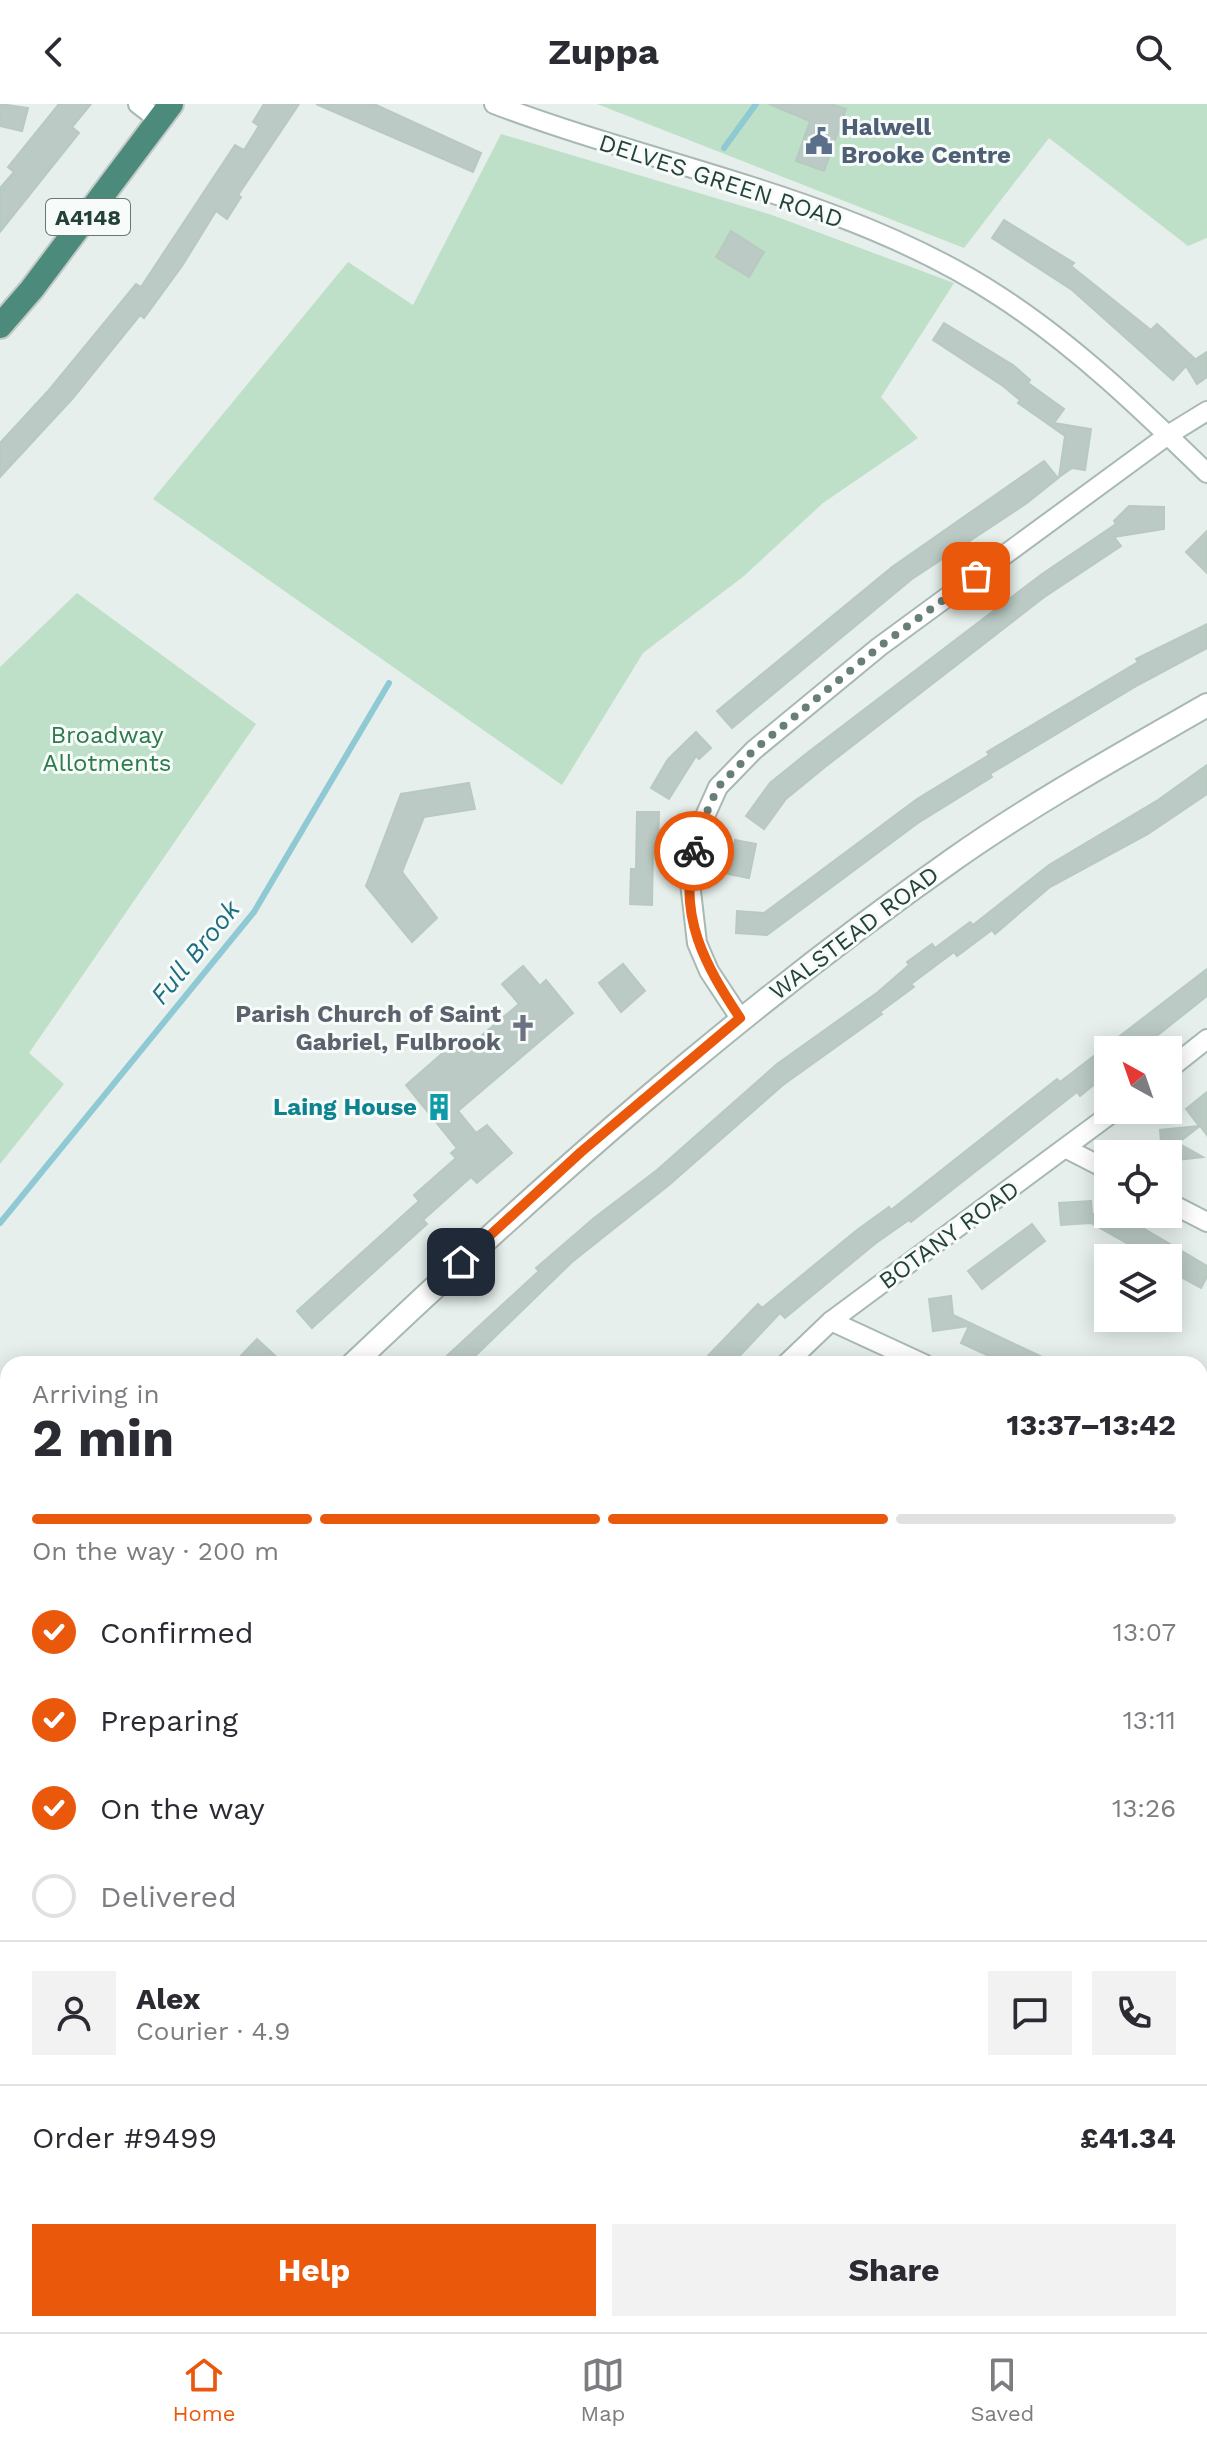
<!DOCTYPE html>
<html lang="en">
<head>
<meta charset="utf-8">
<style>
  :root { --surface:#fff; --page:#f2f2f3; --text:#2b2b33; --muted:#7c7c81; --line:#e1e1e2; --accent:#ea580c }
  body { margin:0; font-family:"Work Sans",sans-serif; background:var(--page); color:var(--text); height:100vh; display:flex; flex-direction:column; font-size:30px; white-space:nowrap }
  * { box-sizing:border-box; margin:0 }
  p { font-size:26px; color:var(--muted) }
  .icon { flex:none; width:44px; height:44px; fill:none; stroke:currentColor; stroke-width:2; stroke-linecap:round; stroke-linejoin:round }
  .map { position:relative; flex:1; overflow:hidden }
  .panel { position:absolute; left:0px; top:1252px; width:1208px; height:976px; display:flex; flex-direction:column; background:var(--surface); border-radius:24px 24px 0 0; box-shadow:0 4px 20px #0003 }
  .panel>* { flex:none }
  .needle { width:52px; rotate:320deg }
  .tools { position:absolute; left:1094px; top:932px; display:grid; gap:16px }
  .tools a { display:grid; place-items:center; width:88px; height:88px; border-radius:0px; background:var(--surface); box-shadow:0 4px 20px #0003; font-size:40px }
  .pin { position:absolute; display:grid; place-items:center; width:68px; height:68px; color:#fff; margin:-34px; border-radius:16px; box-shadow:0 4px 12px #0006 }
  .courier { position:absolute; display:grid; place-items:center; width:80px; height:80px; margin:-40px; border:6px solid #ea580c; border-radius:50%; background:#fff; color:#222; box-shadow:0 2px 10px #0007 }
  .overview em { font-style:normal; font-weight:700 }
  .overview div { display:flex; flex-direction:column-reverse }
  .overview { display:flex; align-items:center; justify-content:space-between; height:136px; padding:0 32px }
  h1 { font-size:52px; font-weight:700; line-height:60px }
  .bar { display:grid; grid-template-columns:repeat(4,1fr); gap:12px 8px; align-content:center; height:96px; padding:0 32px }
  .bar i { height:10px; border-radius:6px; background:var(--line) }
  .bar .current { background:var(--accent) }
  .bar p { grid-column:span 4 }
  .line { display:flex; align-items:center; gap:20px; padding:0 32px; border-top:2px solid var(--line) }
  .line div { flex:1 }
  .round { display:grid; place-items:center; flex:none; width:84px; height:84px; border-radius:0px; background:var(--page) }
  ol { padding:0 32px; list-style:none }
  li { display:flex; align-items:center; gap:24px; height:88px }
  li p { margin-inline-start:auto }
  li .icon { padding:8px; border-radius:50%; background:var(--accent); color:#fff; stroke-width:4 }
  li:last-child { color:var(--muted) }
  li i { width:44px; height:44px; border:4px solid var(--line); border-radius:50% }
  .primary-button { display:flex; gap:16px; margin-top:auto; padding:16px 32px }
  .primary-button a { flex:1; height:92px; border-radius:0px; background:var(--accent); color:#fff; font-size:32px; font-weight:700; line-height:92px; text-align:center }
  .primary-button a+a { background:var(--page); color:var(--text) }
  header { display:flex; justify-content:space-between; align-items:center; height:104px; padding:0 32px; background:var(--surface); font-size:36px; font-weight:700 }
  .menu { display:flex; justify-content:space-around; align-items:center; height:112px; border-top:2px solid var(--line); background:var(--surface); font-size:22px; color:var(--muted) }
  .menu a { display:grid; justify-items:center; gap:4px }
  .menu .current { color:var(--accent) }
  .map>svg:first-child { display:block }
  .green { fill:#bfe0c8 }
  .lines { fill:none; stroke-linecap:round; stroke-linejoin:round }
  .stream { stroke:#8ec9d4; stroke-width:6 }
  .building { fill:#bbcac4; stroke:#b8c9c2; stroke-width:2 }
  .minor-casing { stroke:#a8b8b2; stroke-width:22 }
  .tertiary-casing { stroke:#a8b8b2; stroke-width:26 }
  .primary-casing { stroke:#c2cac8; stroke-width:28 }
  .trunk-casing { stroke:#c2cac8; stroke-width:28 }
  .minor { stroke:#fff; stroke-width:18 }
  .tertiary { stroke:#fff; stroke-width:22 }
  .primary { stroke:#6aa596; stroke-width:24 }
  .trunk { stroke:#4c8a7c; stroke-width:24 }
  .done { stroke:#687f78; stroke-width:8; stroke-dasharray:0 14.4 }
  .route { stroke:#ea580c; stroke-width:10 }
  .labels { text-anchor:middle; dominant-baseline:central; stroke-width:6; stroke-linejoin:round; paint-order:stroke }
  .shield { fill:#f7fbf9; stroke:#637a73; stroke-width:2 }
  .shield-label { font-size:22px; font-weight:bold; fill:#24423a }
  .service-label { font-size:24px; font-weight:bold; fill:#4e5e75; stroke:#f7fbf9; text-anchor:start }
  .street-label { font-size:24px; fill:#24423a; stroke:#f7fbf9 }
  .park-label { font-size:24px; fill:#2d7a4b; stroke:#f7fbf9 }
  .worship-label { font-size:24px; font-weight:bold; fill:#5b616d; stroke:#f7fbf9; text-anchor:end }
  .culture-label { font-size:24px; font-weight:bold; fill:#0d838f; stroke:#f7fbf9; text-anchor:end }
  .water-label { font-size:26px; font-style:italic; fill:#1c6f80; stroke:#f7fbf9 }
</style>
</head>
<body>
<header><svg class="icon" aria-label="back" viewBox="0 0 24 24"><path d="M15 5l-7 7 7 7"/></svg>Zuppa<svg class="icon" aria-label="search" viewBox="0 0 24 24"><circle cx="10" cy="10" r="6"/><path d="M15 15l6 6"/></svg></header>
<div class="map">
<svg width="1207" height="2228" viewBox="0 0 1207 2228">
  <rect width="100%" height="100%" fill="#e6efeb"/>
  <g class="green">
    <path d="M597 0H1207V134L1188 142 1049 34 964 144Z"/>
    <path d="M501 30 772 111 954 179 881 293 918 334 823 399 744 472 643 549 562 681 153 395 348 158 413 201Z"/>
    <path d="M77 489 256 620 29 949 64 980 0 1060V563Z"/>
  </g>
  <g class="lines">
    <g class="stream">
      <path d="M724 44 756 0"/>
      <path d="M0 1119 254 808 389 579"/>
    </g>
  </g>
  <g class="building">
    <path d="M0 0 28 4 22 27 0 22Z"/>
    <path d="M59 0H91L72 23 79 29 0 128V84L14 68 8 63Z"/>
    <path d="M264 0H299L238 91 241 93 227 115 216 107 182 162 144 214 140 211 73 294 0 373V339L49 286 136 180 141 183 235 41 244 46 259 22 253 18Z"/>
    <path d="M316 0H374L481 49 473 68Z"/>
    <path d="M769 0H831L846 5 824 67 796 57 810 17Z"/>
    <path d="M1004 116 1074 159 1071 162 1151 226 1157 220 1194 254 1188 260 1207 248V273L1197 280 1186 262 1173 276 1072 186 992 134Z"/>
    <path d="M731 127 764 148 749 173 716 153Z"/>
    <path d="M944 219 1013 261 1030 276 1028 279 1064 305 1054 319 1091 325 1085 366 1072 364 1059 373 1065 332 1018 299 1020 296 1003 282 933 236Z"/>
    <path d="M1044 357 1058 374 1027 399 912 475 732 624 717 607 892 463Z"/>
    <path d="M1129 402 1164 403V425L1114 433 1121 442 1043 494 825 663 786 695 764 725 746 712 770 679 807 649 1042 470 1116 420 1114 417Z"/>
    <path d="M1207 427V469L1186 448Z"/>
    <path d="M1207 520V544L1138 581 990 670 992 673 918 719 767 831 736 829 737 807 764 809 917 695 989 651 987 648 1138 558 1136 555Z"/>
    <path d="M696 628 711 644 699 655 696 652 669 695 651 684 668 655Z"/>
    <path d="M1207 661V690L1148 730 1050 783 995 830 992 826 957 852 954 848 911 880 914 883 880 908 882 910 783 981 669 1081 572 1158 467 1260H438L539 1167 536 1164 594 1114 657 1066 777 960 878 888 909 861 907 858 932 840 935 844 970 818 973 821 1049 761 1158 696Z"/>
    <path d="M469 679 475 705 424 713 402 768 437 814 412 838 366 782 401 690Z"/>
    <path d="M637 708H659L658 743H653L652 801 630 800 631 765H636Z"/>
    <path d="M735 736 756 740 749 774 728 770Z"/>
    <path d="M623 860 645 887 621 908 599 879Z"/>
    <path d="M523 862 540 882 546 876 573 909 458 1007 476 1029 487 1021 512 1049 477 1079 471 1073 442 1099 423 1116 427 1120 312 1224 297 1207 419 1097 414 1091 456 1054 451 1049 457 1044 406 981 454 939 463 947 519 900 502 880Z"/>
    <path d="M1207 865V892L1139 946H1108V969L1080 992 1077 988 911 1118 909 1116 876 1139 785 1214 780 1209 732 1260H700L758 1200 762 1204 857 1126 889 1103 891 1106 1057 975 1060 978Z"/>
    <path d="M1207 988V1031L1200 1022 1178 1039 1203 1053 1168 1057V1050H1162L1160 1026 1199 1022 1186 1005Z"/>
    <path d="M1091 1097 1092 1110H1119L1207 1162V1173L1201 1184 1168 1166V1154H1153L1091 1119 1061 1121 1059 1099Z"/>
    <path d="M1032 1120 1045 1137 982 1185 968 1167Z"/>
    <path d="M951 1192 953 1211 1057 1260H1006L961 1239 969 1222 933 1227 929 1195Z"/>
    <path d="M257 1235 284 1260H233Z"/>
  </g>
  <g class="lines">
    <g class="minor-casing">
      <g id="minor">
        <path d="M138 0 160 17"/>
        <path d="M494 0C659 63 850 94 999 192 1075 241 1142 306 1207 369"/>
        <path d="M740 914 709 867 697 839 689 770 701 721 718 683 754 646 879 543 1168 331 1207 307"/>
        <path d="M1168 966 1207 935"/>
        <path d="M1067 1045 1108 1066"/>
        <path d="M1168 1098 1207 1118"/>
        <path d="M831 1217 924 1260"/>
        <path d="M786 1260 831 1217 1116 1006"/>
        <path d="M1200 1386 1207 1389"/>
        <path d="M1200 1633 1207 1636"/>
        <path d="M1200 1871 1207 1860"/>
        <path d="M1200 1918 1207 1923"/>
        <path d="M1200 1951 1207 1941"/>
        <path d="M0 1962 8 1964"/>
        <path d="M1200 2197 1207 2202"/>
        <path d="M551 2220 559 2228"/>
        <path d="M0 2226 1 2228"/>
        <path d="M250 2228 259 2220"/>
        <path d="M805 2228 813 2220"/>
      </g>
    </g>
    <g class="tertiary-casing">
      <g id="tertiary">
        <path d="M353 1260C544 1079 739 906 954 755 1035 698 1122 650 1207 601"/>
        <path d="M0 1636 8 1626"/>
      </g>
    </g>
    <g class="primary-casing">
      <g id="primary">
        <path d="M0 1697 8 1700"/>
        <path d="M1159 2220 1171 2228"/>
      </g>
    </g>
    <g class="trunk-casing">
      <path id="trunk" d="M0 222 32 185 171 0"/>
    </g>
    <use href="#minor" class="minor"/>
    <use href="#tertiary" class="tertiary"/>
    <use href="#primary" class="primary"/>
    <use href="#trunk" class="trunk"/>
  </g>
  <g class="lines">
    <path class="done" d="M694 747 701 721 718 683 754 646 879 543 976 472"/>
    <path class="route" d="M461 1158 581 1048 740 914C705 861 678 813 694 747"/>
  </g>
  <defs>
    <g id="civic-bare" transform="scale(2.16)"><path d="M-.6-6.5H3V-4.5H.6V-3L4-1V1h2V6H-6V1h2V-1L-.6-3ZM-1.2 2.5V6h2.4V2.5Z" fill="#5c6f8a" stroke="#f7fbf9" stroke-width="2.5" paint-order="stroke"/></g>
    <g id="church-bare" transform="scale(2.16)"><path d="M-1.2-6h2.4v3.5h3.3v2.4h-3.3V6h-2.4V-.1h-3.3v-2.4h3.3Z" fill="#6b7280" stroke="#f7fbf9" stroke-width="2.5" paint-order="stroke"/></g>
    <g id="building-bare" transform="scale(2.16)"><path d="M-4-6H4V6H1V3H-1V6H-4ZM-2.5-4.3h1.7v1.8h-1.7ZM.8-4.3h1.7v1.8H.8ZM-2.5-1h1.7V.8h-1.7ZM.8-1h1.7V.8H.8Z" fill="#0f9aa8" stroke="#f7fbf9" stroke-width="2.5" paint-order="stroke"/></g>
  </defs>
  <g fill-rule="evenodd">
    <use href="#civic-bare" x="819" y="37"/>
    <use href="#church-bare" x="523" y="924"/>
    <use href="#building-bare" x="439" y="1003"/>
  </g>
  <g class="labels">
    <rect class="shield" x="46" y="95" width="84" height="36" rx="6"/>
    <g class="shield-label">
      <text x="88" y="113">A4148</text>
    </g>
    <g class="service-label">
      <text x="841" y="23">Halwell<tspan x="841" dy="28">Brooke Centre</tspan></text>
    </g>
    <g class="street-label">
      <text transform="translate(721 77) rotate(18)">DELVES GREEN ROAD</text>
      <text transform="translate(854 829) rotate(-37)">WALSTEAD ROAD</text>
      <text transform="translate(949 1131) rotate(-36)">BOTANY ROAD</text>
    </g>
    <g class="park-label">
      <text x="107" y="631">Broadway<tspan x="107" dy="28">Allotments</tspan></text>
    </g>
    <g class="worship-label">
      <text x="501" y="910">Parish Church of Saint<tspan x="501" dy="28">Gabriel, Fulbrook</tspan></text>
    </g>
    <g class="culture-label">
      <text x="417" y="1003">Laing House</text>
    </g>
    <g class="water-label">
      <text transform="translate(195 848) rotate(-51)">Full Brook</text>
    </g>
  </g>
</svg>
<div class="tools">
<a><svg class="needle" viewBox="-14 -14 28 28"><path d="M0-13l5 13h-10z" fill="#e53935"/><path d="M0 13l5-13h-10z" fill="#7c7c81"/></svg></a>
<a><svg class="icon" aria-label="locate" viewBox="0 0 24 24"><circle cx="12" cy="12" r="6"/><path d="M12 2v4M12 18v4M2 12h4M18 12h4"/></svg></a>
<a><svg class="icon" aria-label="layers" viewBox="0 0 24 24"><path d="M12 4l9 5-9 5-9-5zM3 14l9 5 9-5"/></svg></a>
</div>
<div class="pin" style="left:976px;top:472px;background:#ea580c"><svg class="icon" aria-label="bag" viewBox="0 0 24 24"><path d="M5 8h14l-1 12H6zM9 8a3 3 0 0 1 6 0"/></svg></div>
<div class="pin" style="left:461px;top:1158px;background:#1f2937"><svg class="icon" aria-label="home" viewBox="0 0 24 24"><path d="M3 11l9-7 9 7M6 9v11h12V9"/></svg></div>
<div class="courier" style="left:694px;top:747px"><svg class="icon" aria-label="bike" viewBox="0 0 24 24"><circle cx="6" cy="16" r="4"/><circle cx="18" cy="16" r="4"/><path d="M6 16l4-8h5l3 8M10 8l3 8H6M13 5h3"/></svg></div>
<section class="panel">
<div class="overview"><div><h1>2 min</h1><p>Arriving in</p></div><em>13:37–13:42</em></div>
<div class="bar"><i class="current"></i><i class="current"></i><i class="current"></i><i></i><p>On the way · 200 m</p></div>
<ol>
<li><svg class="icon" aria-label="check" viewBox="0 0 24 24"><path d="M5 12l5 5 9-10"/></svg>Confirmed<p>13:07</p></li>
<li><svg class="icon" aria-label="check" viewBox="0 0 24 24"><path d="M5 12l5 5 9-10"/></svg>Preparing<p>13:11</p></li>
<li><svg class="icon" aria-label="check" viewBox="0 0 24 24"><path d="M5 12l5 5 9-10"/></svg>On the way<p>13:26</p></li>
<li><i></i>Delivered</li>
</ol>
<div class="line" style="height:144px"><a class="round"><svg class="icon" aria-label="person" viewBox="0 0 24 24"><circle cx="12" cy="8" r="4"/><path d="M4 21q1-7 8-7t8 7"/></svg></a><div><b>Alex</b><p>Courier · 4.9</p></div><a class="round"><svg class="icon" aria-label="chat" viewBox="0 0 24 24"><path d="M4 5h16v11H9l-5 4z"/></svg></a><a class="round"><svg class="icon" aria-label="phone" viewBox="0 0 24 24"><path d="M5 4h4l2 5-3 2q2 4 5 5l2-3 5 2v4C11 20 4 13 5 4z"/></svg></a></div>
<div class="line" style="height:104px"><div>Order #9499</div><b>£41.34</b></div>
<div class="primary-button"><a>Help</a><a>Share</a></div>
</section>
</div>
<nav class="menu">
<a class="current"><svg class="icon" aria-label="home" viewBox="0 0 24 24"><path d="M3 11l9-7 9 7M6 9v11h12V9"/></svg>Home</a>
<a><svg class="icon" aria-label="map" viewBox="0 0 24 24"><path d="M3 6l6-2 6 2 6-2v14l-6 2-6-2-6 2zM9 4v14M15 6v14"/></svg>Map</a>
<a><svg class="icon" aria-label="saved" viewBox="0 0 24 24"><path d="M7 4h10v16l-5-4-5 4z"/></svg>Saved</a>
</nav>
</body>
</html>
